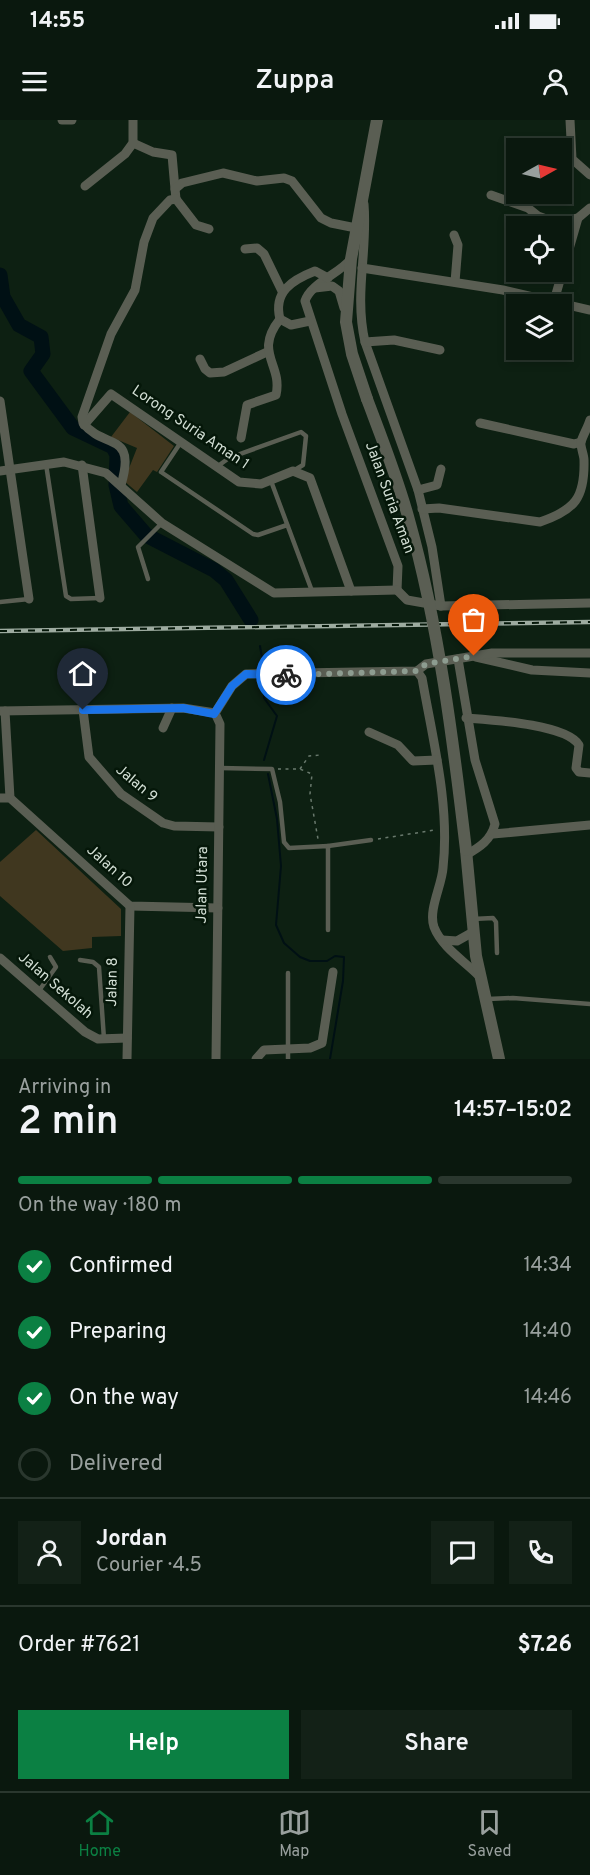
<!DOCTYPE html>
<html lang="en">
<head>
<meta charset="utf-8">
<style>
  :root { --surface:#0a180e; --page:#132117; --text:#f1f3f6; --muted:#99a09e; --line:#2a372e; --accent:#0b8043 }
  body { margin:0; font-family:Overpass,sans-serif; background:var(--page); color:var(--text); height:100vh; display:flex; flex-direction:column; font-size:22px; white-space:nowrap }
  * { box-sizing:border-box; margin:0 }
  p { font-size:20px; color:var(--muted) }
  .icon { flex:none; width:33px; height:33px; fill:none; stroke:currentColor; stroke-width:2; stroke-linecap:round; stroke-linejoin:round }
  .map { position:relative; height:939px; overflow:hidden }
  .details { display:flex; flex-direction:column; background:var(--surface); flex:1 }
  .details>* { flex:none }
  .needle { width:39px; rotate:82deg }
  .fabs { position:absolute; left:506px; top:18px; display:grid; gap:12px }
  .fabs a { display:grid; place-items:center; width:66px; height:66px; border-radius:0px; background:var(--surface); box-shadow:0 3px 9px #0003,0 0 0 2px var(--line); font-size:30px }
  .pin { position:absolute; display:grid; place-items:center; width:51px; height:51px; color:#fff; margin:-62px -26px; border-radius:50% 50% 50% 0; rotate:-45deg; box-shadow:0 0 6px #0007 }
  .pin .icon { rotate:45deg }
  .courier { position:absolute; display:grid; place-items:center; width:60px; height:60px; margin:-30px; border:4px solid #1a73e8; border-radius:50%; background:#fff; color:#222; box-shadow:0 2px 8px #0007 }
  .head em { font-style:normal; font-weight:600 }
  .head div { display:flex; flex-direction:column-reverse }
  .head { display:flex; align-items:center; justify-content:space-between; height:102px; padding:0 18px }
  h1 { font-size:39px; font-weight:600; line-height:45px }
  .bar { display:grid; grid-template-columns:repeat(4,1fr); gap:9px 6px; align-content:center; height:72px; padding:0 18px }
  .bar i { height:8px; border-radius:4px; background:var(--line) }
  .bar .selected { background:var(--accent) }
  .bar p { grid-column:span 4 }
  .line { display:flex; align-items:center; gap:15px; padding:0 18px; border-top:2px solid var(--line) }
  .line div { flex:1 }
  .round { display:grid; place-items:center; flex:none; width:63px; height:63px; border-radius:0px; background:var(--page) }
  ol { padding:0 18px; list-style:none }
  li { display:flex; align-items:center; gap:18px; height:66px }
  li p { margin-inline-start:auto }
  li .icon { padding:6px; border-radius:50%; background:var(--accent); color:#fff; stroke-width:4 }
  li:last-child { color:var(--muted) }
  li i { width:33px; height:33px; border:3px solid var(--line); border-radius:50% }
  .primary-button { display:flex; gap:12px; margin-top:auto; padding:12px 18px }
  .primary-button a { flex:1; height:69px; border-radius:0px; background:var(--accent); color:#fff; font-size:24px; font-weight:600; line-height:69px; text-align:center }
  .primary-button a+a { background:var(--page); color:var(--text) }
  .status { display:flex; justify-content:space-between; align-items:center; height:42px; padding:0 30px; background:var(--surface); direction:ltr }
  .status svg { height:16px; fill:currentColor }
  header { display:flex; justify-content:space-between; align-items:center; height:78px; padding:0 18px; background:var(--surface); font-size:27px; font-weight:600 }
  .dock { display:flex; justify-content:space-around; align-items:center; height:84px; border-top:2px solid var(--line); background:var(--surface); font-size:16px; color:var(--muted) }
  .dock a { display:grid; justify-items:center; gap:3px }
  .dock .selected { color:var(--accent) }
  .map>svg:first-child { display:block }
  .green { fill:#40371f }
  .lines { fill:none; stroke-linecap:round; stroke-linejoin:round }
  .stream { stroke:#001014; stroke-width:2 }
  .river { stroke:#001014; stroke-width:15 }
  .path { stroke:#69796d; stroke-width:1.5; stroke-dasharray:3 4.5; stroke-linecap:butt }
  .service { stroke:#5a5e53; stroke-width:4.5 }
  .minor { stroke:#5a5e53; stroke-width:9 }
  .tertiary { stroke:#5a5e53; stroke-width:12 }
  .rail-casing { stroke:#9daba0; stroke-width:4.5 }
  .rail { stroke:#051709; stroke-width:2; stroke-dasharray:7; stroke-linecap:butt }
  .tertiary-bridge { stroke:#5a5e53; stroke-width:12 }
  .done { stroke:#8d9c90; stroke-width:6; stroke-dasharray:0 10.8 }
  .route { stroke:#1a73e8; stroke-width:8 }
  .labels { text-anchor:middle; dominant-baseline:central; stroke-width:5; stroke-linejoin:round; paint-order:stroke }
  .street-label { font-size:15px; fill:#d2ded4; stroke:#051709 }
</style>
</head>
<body>
<div class="status"><b>14:55</b><svg viewBox="0 0 49 12"><path d="M0 12V9h3v3zM5 12V6h3v6zM10 12V3h3v9zM15 12V0h3v12zM26 1h20v11H26zM47 4h2v5h-2z"/></svg></div>
<header><svg class="icon" aria-label="menu" viewBox="0 0 24 24"><path d="M4 6h16M4 12h16M4 18h16"/></svg>Zuppa<svg class="icon" aria-label="person" viewBox="0 0 24 24"><circle cx="12" cy="8" r="4"/><path d="M4 21q1-7 8-7t8 7"/></svg></header>
<div class="map">
<svg width="590" height="939" viewBox="0 0 590 939">
  <rect width="100%" height="100%" fill="#0d2012"/>
  <g class="green">
    <path d="M130 292 174 326 157 352 153 350 137 372 124 361 137 328 111 317Z"/>
    <path d="M36 710 121 789V816L92 817V828L63 831 0 776V742Z"/>
  </g>
  <g class="lines">
    <g class="stream">
      <path d="M260 526 264 550"/>
      <path d="M264 565V578L277 596 264 640"/>
      <path d="M268 654 277 699 281 746 276 805 284 823 300 837 310 841H327L335 836 344 837 343 861 330 939"/>
    </g>
    <path class="river" d="M0 155 3 177 19 205 41 217 43 234 31 251 73 308 113 327 117 335 116 365 121 386 146 415 214 450 226 460 251 500"/>
    <g class="path">
      <path d="M278 649H300L312 654 310 674 318 719"/>
      <path d="M300 649 309 636 320 635"/>
      <path d="M378 719 435 710"/>
    </g>
    <g class="service">
      <path d="M181 322 161 352 253 414 258 415 287 405"/>
      <path d="M46 344 66 476 71 479 100 478"/>
      <path d="M218 346 229 338 301 312 306 316 303 345 293 351"/>
      <path d="M271 361 312 471"/>
      <path d="M148 459 138 427 162 403"/>
      <path d="M0 482 29 479"/>
      <path d="M220 648 272 649 280 682 284 722 289 728 328 726V810"/>
      <path d="M328 726 371 720"/>
      <path d="M473 799 493 798 496 802 497 833"/>
      <path d="M80 840 93 842 99 847 104 919"/>
      <path d="M288 853V939"/>
      <path d="M38 872 56 847 50 837"/>
      <path d="M488 879 513 878 590 884"/>
    </g>
    <g class="minor">
      <path d="M62 0H72"/>
      <path d="M570 0 572 39 590 55"/>
      <path d="M133 23 153 32 172 35 175 69"/>
      <path d="M85 66 125 34 133 23V0"/>
      <path d="M491 75 528 88 538 96 557 103 578 98 590 88"/>
      <path d="M176 79 175 69 182 63 223 53 257 61 284 58 292 61 321 98 331 103 356 108"/>
      <path d="M364 84C368 132 354 173 365 222L418 370 432 427 441 486"/>
      <path d="M454 115 458 125 455 162"/>
      <path d="M245 129 257 128 264 134 282 171"/>
      <path d="M351 139C339 154 311 163 305 181L342 294 398 446 397 470"/>
      <path d="M362 148 503 170 590 190"/>
      <path d="M315 168 332 166 339 171 344 188"/>
      <path d="M554 181 578 98"/>
      <path d="M310 201 291 205 280 199C273 172 292 160 315 151L328 158"/>
      <path d="M365 222 394 220 440 230"/>
      <path d="M200 239 205 249 210 253 224 252 267 232"/>
      <path d="M0 281 29 479"/>
      <path d="M480 303 574 324 581 322"/>
      <path d="M84 305 111 274 239 362 261 364 293 351 310 358 351 471"/>
      <path d="M241 318 247 285 276 275C283 244 253 233 280 199"/>
      <path d="M82 345 100 478"/>
      <path d="M0 351 64 342 106 353 162 403 274 473 397 470"/>
      <path d="M121 365C137 311 104 330 83 303L82 297 111 214 135 170 144 122 153 98 170 80 176 79 196 105 209 109"/>
      <path d="M418 370 437 365 441 349"/>
      <path d="M422 389 439 388 540 402C575 390 585 378 584 340 584 335 580 326 581 322 583 315 588 307 590 300"/>
      <path d="M397 470 407 480 441 486 590 483"/>
      <path d="M476 537 532 550 590 553"/>
      <path d="M458 539 475 640 495 704C491 720 480 727 466 735"/>
      <path d="M417 551 422 558C433 621 450 685 443 748 442 765 428 790 434 807 442 828 466 842 480 857"/>
      <path d="M83 590 89 637 121 674 163 703 174 706 219 707"/>
      <path d="M0 591 183 588 215 593"/>
      <path d="M5 591 10 678"/>
      <path d="M215 593 232 566 246 554 417 551 426 544 492 533H590"/>
      <path d="M215 593 220 604 216 939"/>
      <path d="M466 598C491 600 566 604 579 625L576 648 579 652 590 653"/>
      <path d="M163 608 172 588"/>
      <path d="M369 612 398 625 413 641 437 640"/>
      <path d="M0 678H10L130 786 218 788"/>
      <path d="M493 714 590 705"/>
      <path d="M442 820 457 821 473 812"/>
      <path d="M0 838 85 912 98 919 127 918"/>
      <path d="M127 939 130 786"/>
      <path d="M256 939 264 930 310 928 322 923 333 852"/>
    </g>
    <g class="tertiary">
      <path d="M367 279 352 234 346 202 351 139 377 0"/>
      <path d="M466 730 476 836 499 939"/>
    </g>
    <g class="rail-casing">
      <path id="rail" d="M0 511 590 502"/>
    </g>
    <use href="#rail" class="rail"/>
    <path class="tertiary-bridge" d="M367 279C382 319 398 359 409 400 439 507 453 620 466 730"/>
  </g>
  <g class="lines">
    <path class="done" d="M286 555 417 551 426 544 474 536"/>
    <path class="route" d="M83 590 183 588 214 594 232 566 246 554 286 555"/>
  </g>
  <g class="labels">
    <g class="street-label">
      <text transform="translate(190 308) rotate(34)">Lorong Suria Aman 1</text>
      <text transform="translate(389 378) rotate(70)">Jalan Suria Aman</text>
      <text transform="translate(136 664) rotate(40)">Jalan 9</text>
      <text transform="translate(109 747) rotate(42)">Jalan 10</text>
      <text transform="translate(203 765) rotate(-89)">Jalan Utara</text>
      <text transform="translate(113 862) rotate(-89)">Jalan 8</text>
      <text transform="translate(55 866) rotate(41)">Jalan Sekolah</text>
    </g>
  </g>
</svg>
<div class="fabs">
<a><svg class="needle" viewBox="-14 -14 28 28"><path d="M0-13l5 13h-10z" fill="#e53935"/><path d="M0 13l5-13h-10z" fill="#99a09e"/></svg></a>
<a><svg class="icon" aria-label="locate" viewBox="0 0 24 24"><circle cx="12" cy="12" r="6"/><path d="M12 2v4M12 18v4M2 12h4M18 12h4"/></svg></a>
<a><svg class="icon" aria-label="layers" viewBox="0 0 24 24"><path d="M12 4l9 5-9 5-9-5zM3 14l9 5 9-5"/></svg></a>
</div>
<div class="pin" style="left:474px;top:536px;background:#ea580c"><svg class="icon" aria-label="bag" viewBox="0 0 24 24"><path d="M5 8h14l-1 12H6zM9 8a3 3 0 0 1 6 0"/></svg></div>
<div class="pin" style="left:83px;top:590px;background:#1f2937"><svg class="icon" aria-label="home" viewBox="0 0 24 24"><path d="M3 11l9-7 9 7M6 9v11h12V9"/></svg></div>
<div class="courier" style="left:286px;top:555px"><svg class="icon" aria-label="bike" viewBox="0 0 24 24"><circle cx="6" cy="16" r="4"/><circle cx="18" cy="16" r="4"/><path d="M6 16l4-8h5l3 8M10 8l3 8H6M13 5h3"/></svg></div>
</div>
<section class="details">
<div class="head"><div><h1>2 min</h1><p>Arriving in</p></div><em>14:57–15:02</em></div>
<div class="bar"><i class="selected"></i><i class="selected"></i><i class="selected"></i><i></i><p>On the way · 180 m</p></div>
<ol>
<li><svg class="icon" aria-label="check" viewBox="0 0 24 24"><path d="M5 12l5 5 9-10"/></svg>Confirmed<p>14:34</p></li>
<li><svg class="icon" aria-label="check" viewBox="0 0 24 24"><path d="M5 12l5 5 9-10"/></svg>Preparing<p>14:40</p></li>
<li><svg class="icon" aria-label="check" viewBox="0 0 24 24"><path d="M5 12l5 5 9-10"/></svg>On the way<p>14:46</p></li>
<li><i></i>Delivered</li>
</ol>
<div class="line" style="height:108px"><a class="round"><svg class="icon" aria-label="person" viewBox="0 0 24 24"><circle cx="12" cy="8" r="4"/><path d="M4 21q1-7 8-7t8 7"/></svg></a><div><b>Jordan</b><p>Courier · 4.5</p></div><a class="round"><svg class="icon" aria-label="chat" viewBox="0 0 24 24"><path d="M4 5h16v11H9l-5 4z"/></svg></a><a class="round"><svg class="icon" aria-label="phone" viewBox="0 0 24 24"><path d="M5 4h4l2 5-3 2q2 4 5 5l2-3 5 2v4C11 20 4 13 5 4z"/></svg></a></div>
<div class="line" style="height:78px"><div>Order #7621</div><b>$7.26</b></div>
<div class="primary-button"><a>Help</a><a>Share</a></div>
</section>
<nav class="dock">
<a class="selected"><svg class="icon" aria-label="home" viewBox="0 0 24 24"><path d="M3 11l9-7 9 7M6 9v11h12V9"/></svg>Home</a>
<a><svg class="icon" aria-label="map" viewBox="0 0 24 24"><path d="M3 6l6-2 6 2 6-2v14l-6 2-6-2-6 2zM9 4v14M15 6v14"/></svg>Map</a>
<a><svg class="icon" aria-label="saved" viewBox="0 0 24 24"><path d="M7 4h10v16l-5-4-5 4z"/></svg>Saved</a>
</nav>
</body>
</html>
